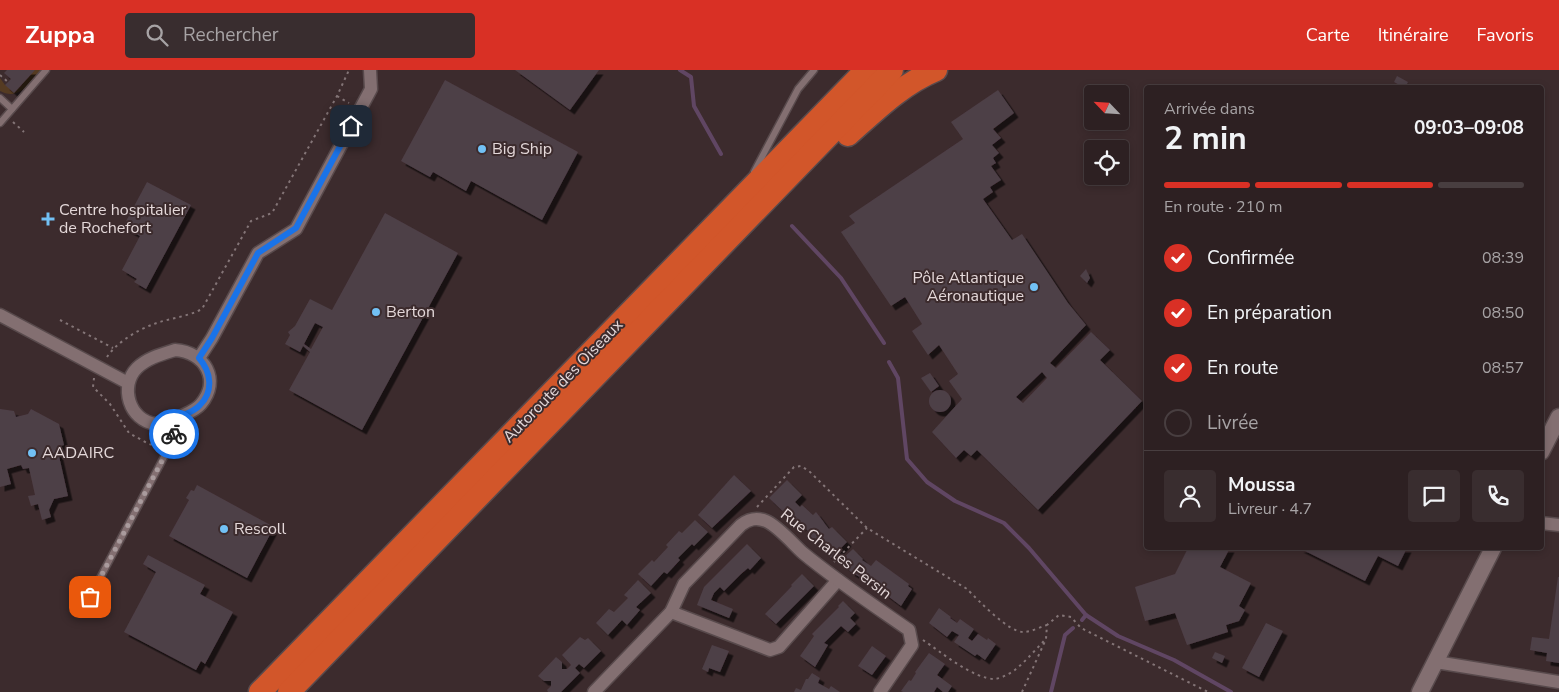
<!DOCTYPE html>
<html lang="fr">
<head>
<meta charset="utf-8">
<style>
  :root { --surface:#2d2022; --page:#392d2f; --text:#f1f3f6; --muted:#a7a3a5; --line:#483e40; --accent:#d93025 }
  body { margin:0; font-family:"Nunito Sans",sans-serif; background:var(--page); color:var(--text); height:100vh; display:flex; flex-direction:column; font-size:19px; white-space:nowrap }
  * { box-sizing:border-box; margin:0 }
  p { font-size:16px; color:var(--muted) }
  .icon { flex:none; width:28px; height:28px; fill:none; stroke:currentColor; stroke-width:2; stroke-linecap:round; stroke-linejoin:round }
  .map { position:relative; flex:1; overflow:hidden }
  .panel { position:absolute; left:1144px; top:15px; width:400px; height:465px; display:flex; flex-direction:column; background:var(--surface); border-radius:5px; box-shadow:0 2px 8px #0003,0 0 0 1px var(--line) }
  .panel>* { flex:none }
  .needle { width:32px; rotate:295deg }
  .controls { position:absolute; left:1084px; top:15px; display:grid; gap:10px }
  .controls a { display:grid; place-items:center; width:45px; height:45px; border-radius:5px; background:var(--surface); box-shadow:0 2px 8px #0003,0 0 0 1px var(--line); font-size:25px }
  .pin { position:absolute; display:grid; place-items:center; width:42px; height:42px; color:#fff; margin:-21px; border-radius:10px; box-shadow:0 2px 8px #0006 }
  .courier { position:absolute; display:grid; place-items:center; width:50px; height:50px; margin:-25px; border:4px solid #1a73e8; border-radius:50%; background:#fff; color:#222; box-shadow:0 1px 6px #0007 }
  .headline em { font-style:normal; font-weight:700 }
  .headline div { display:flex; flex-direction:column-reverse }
  .headline { display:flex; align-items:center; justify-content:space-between; height:85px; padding:0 20px }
  h1 { font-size:32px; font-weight:700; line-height:38px }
  .bar { display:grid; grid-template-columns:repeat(4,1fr); gap:8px 5px; align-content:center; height:60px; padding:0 20px }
  .bar i { height:6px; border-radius:4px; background:var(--line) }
  .bar .selected { background:var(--accent) }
  .bar p { grid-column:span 4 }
  .line { display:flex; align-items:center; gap:12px; padding:0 20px; border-top:1px solid var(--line) }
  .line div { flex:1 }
  .round { display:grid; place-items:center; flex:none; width:52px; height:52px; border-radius:5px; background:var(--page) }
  ol { padding:0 20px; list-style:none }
  li { display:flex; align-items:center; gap:15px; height:55px }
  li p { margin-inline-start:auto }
  li .icon { padding:5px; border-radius:50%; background:var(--accent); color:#fff; stroke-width:4 }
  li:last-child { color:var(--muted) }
  li i { width:28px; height:28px; border:2px solid var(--line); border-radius:50% }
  header { display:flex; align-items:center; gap:30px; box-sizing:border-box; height:70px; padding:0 25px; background:var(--accent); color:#fff }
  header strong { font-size:24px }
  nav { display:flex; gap:28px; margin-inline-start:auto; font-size:18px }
  .search { width:350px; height:45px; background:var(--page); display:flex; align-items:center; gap:12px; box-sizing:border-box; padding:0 18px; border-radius:5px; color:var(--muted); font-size:19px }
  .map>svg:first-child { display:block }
  .green { fill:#553b22 }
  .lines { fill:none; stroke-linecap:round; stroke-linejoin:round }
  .stream { stroke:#604663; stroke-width:4 }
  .building { fill:#4e3f47; fill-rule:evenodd; filter:url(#shadow) }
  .service-casing { stroke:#584a4c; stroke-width:9 }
  .minor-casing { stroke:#584a4c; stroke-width:15 }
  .tertiary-casing { stroke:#584a4c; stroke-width:19 }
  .motorway-casing { stroke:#584a4c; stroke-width:25 }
  .path { stroke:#847577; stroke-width:2; stroke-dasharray:2.5 4; stroke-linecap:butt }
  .service { stroke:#836f71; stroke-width:6 }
  .minor { stroke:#836f71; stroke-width:12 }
  .tertiary { stroke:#836f71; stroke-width:16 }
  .motorway { stroke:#d2562a; stroke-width:22 }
  .done { stroke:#a99b9d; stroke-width:5; stroke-dasharray:0 9 }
  .route { stroke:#1a73e8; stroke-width:6 }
  .poi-dot { fill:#72c1f5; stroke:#3c2b2d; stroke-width:2 }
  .labels { text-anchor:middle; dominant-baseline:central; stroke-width:4; stroke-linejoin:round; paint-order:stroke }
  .poi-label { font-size:16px; fill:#e4d8d9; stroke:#3c2b2d; text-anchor:start }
  .street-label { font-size:16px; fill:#e4d8d9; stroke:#3c2b2d }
</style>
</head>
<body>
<header>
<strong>Zuppa</strong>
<div class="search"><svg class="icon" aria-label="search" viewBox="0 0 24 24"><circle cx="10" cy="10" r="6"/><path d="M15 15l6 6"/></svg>Rechercher</div>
<nav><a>Carte</a><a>Itinéraire</a><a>Favoris</a></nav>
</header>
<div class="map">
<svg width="1559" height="622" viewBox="0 0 1559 622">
  <defs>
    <filter id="shadow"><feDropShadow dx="4.5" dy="4.5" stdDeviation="0" flood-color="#0009"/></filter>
  </defs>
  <rect width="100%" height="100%" fill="#3c2b2d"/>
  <path class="green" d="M35 0H41C30 13 19 31 0 21V8L5 15Z"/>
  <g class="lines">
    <g class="stream">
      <path d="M680 0 691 7 694 36 721 84"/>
      <path d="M792 156 841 208 884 273"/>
      <path d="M889 292 898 308 907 389 927 412 955 431 1004 453 1029 478 1086 545"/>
      <path d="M1082 550 1086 545 1118 566 1174 590 1231 622"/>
      <path d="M1051 622 1065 565 1073 558"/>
    </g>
  </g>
  <g class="building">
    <path d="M7 0H35L14 23 5 15 11 9 4 3Z"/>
    <path d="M515 0H599L570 40Z"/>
    <path d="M1397 6 1408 12 1405 18 1394 12Z"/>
    <path d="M445 10 578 82 542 150 471 111 466 121 433 102 430 107 401 91Z"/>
    <path d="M998 20 1014 43 993 59 1001 68 992 75 999 83 993 88 996 93 991 96 1001 110 990 117 993 122 983 129 1012 170 1022 164 1068 233 1086 255 1050 293 1056 298 1091 262 1110 280 1100 290 1142 331 1038 440 977 380 971 386 964 380 956 388 932 362 962 329 949 311 958 304 939 275 928 285 912 261 922 254 905 227 891 236 841 162 855 153 849 146 963 69 951 52ZM1042 302 1047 308 1023 333 1016 327Z"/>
    <path d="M147 112 191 135 146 219 134 212 137 209 122 200 140 166 123 157Z"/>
    <path d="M385 143 458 183 362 360 289 320 310 282 303 276 300 282 285 274 290 265 288 262 295 256 310 229 332 240ZM315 253 323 257 311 279 304 274Z"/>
    <path d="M1086 199 1090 208 1087 213 1080 206Z"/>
    <path d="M930 303 939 316 931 322 921 308Z"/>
    <circle cx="940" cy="331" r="11"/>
    <path d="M0 339 14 341 16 347 28 344 31 339 59 354 64 375 57 377 68 426 54 429 49 440 51 447 42 450 38 434 31 436 28 426 35 425 29 398 23 399 21 395 7 399 11 414 0 417Z"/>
    <path d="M734 405 751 421 712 458 698 445Z"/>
    <path d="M787 410 802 425 795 432 800 437 802 435 813 445 816 442 823 451 825 454 829 459 832 457 847 472 831 488 823 480 825 478 818 471 816 473 807 465 809 462 802 455 801 457 794 450 793 451 769 428Z"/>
    <path d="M197 415 274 457 247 508 169 466 189 430 186 428 191 420 194 421Z"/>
    <path d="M695 450 708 462 694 476 692 474 678 488 680 490 667 504 664 502 651 516 638 504 652 490 654 492 668 477 666 475 679 461 682 463Z"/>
    <path d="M747 474 761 488 750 500 748 498 741 504 724 521 720 517 714 523 711 530 733 539 729 548 697 535 704 517Z"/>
    <path d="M1188 478H1230L1220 497 1251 513 1239 536 1245 540 1239 551 1226 555 1228 562 1187 575 1175 543 1145 551 1135 517 1175 504Z"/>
    <path d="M1299 478H1407L1398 496 1378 486 1365 511Z"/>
    <path d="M853 479 863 489 862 490 871 496 876 490 909 514 908 516 912 519 901 536 864 508 863 509 851 502 840 491Z"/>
    <path d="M148 485 205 515 200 524 233 542 205 594 201 591 196 600 124 562 156 502 143 494Z"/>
    <path d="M802 504 814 516 776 554 765 544 792 516 791 515Z"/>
    <path d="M1558 507H1559V593L1546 591 1547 583 1530 580 1532 567 1549 569Z"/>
    <path d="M638 510 651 523 636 537 640 540 627 555 622 550 608 565 596 553 609 539 614 542 628 528 624 525Z"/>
    <path d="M843 531 855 543 850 548 856 554 848 562 841 556 824 573 828 575 815 597 800 586 814 566 812 564 839 537 838 536Z"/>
    <path d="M939 538 951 547 950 548 957 553 960 549 974 559 968 568 972 571 978 564 987 570 988 568 996 574 985 590 977 584 975 586 954 572 959 565 952 561 947 567 929 553Z"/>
    <path d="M1266 553 1283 561 1259 607 1242 598Z"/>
    <path d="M580 567 585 570 588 568 601 581 584 598 579 594 575 598 580 603 561 622H548L547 620 551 616V611H544L538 606 556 587 562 592V599H567L571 595 562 585Z"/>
    <path d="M712 575 729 581 720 602 709 598 708 602 702 599Z"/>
    <path d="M872 576 886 586 872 605 858 596Z"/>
    <path d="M1215 582 1225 586 1222 593 1212 588Z"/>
    <path d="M929 583 945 594 937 605 952 616 948 622H943L937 617 934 622H903L901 621 909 610 911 611 916 603 915 602Z"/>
    <path d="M812 603 820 608 818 613 829 619 831 616 840 622H794L796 618 801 620 806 609H808Z"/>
  </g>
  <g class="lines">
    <g class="service-casing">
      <g id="service">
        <path d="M0 28 12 39"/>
        <path d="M0 53 46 0"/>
        <path d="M754 102 798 19 814 0"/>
        <path d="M90 527 173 370 175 349"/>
      </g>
    </g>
    <g class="minor-casing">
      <g id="minor">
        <path d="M0 245 128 313"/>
        <path d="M175 280C205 282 221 310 201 334 196 340 188 343 182 346 174 350 165 355 156 354 129 351 119 316 137 298 147 288 162 284 175 280Z"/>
        <path d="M199 288 212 268 258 183 296 159 371 19 370 0"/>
        <path d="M1541 453 1559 455"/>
        <path d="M671 542 770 580 779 577 838 510"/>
        <path d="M1436 592 1559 612"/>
        <path d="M594 622 671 542 684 514 741 455C749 449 756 447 766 451 778 456 793 474 803 483 837 511 873 535 909 560L912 575 880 622"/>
      </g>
    </g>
    <g class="tertiary-casing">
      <g id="tertiary">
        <path d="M1541 382 1559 347"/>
        <path d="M1420 622 1493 478"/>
      </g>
    </g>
    <g class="motorway-casing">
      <g id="motorway">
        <path d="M848 65C875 41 902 14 936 0"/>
        <path d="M260 622 866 0"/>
        <path d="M289 622 892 0"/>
      </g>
    </g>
    <g class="path">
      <path d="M0 5 8 12"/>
      <path d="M337 26 349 33"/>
      <path d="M13 52 24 62"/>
      <path d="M60 250 113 278"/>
      <path d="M107 287C116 273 137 260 154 254 170 248 187 247 202 239L251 151 272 143 337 26 349 0"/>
      <path d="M94 308 93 317 110 334 129 363 149 374 159 377"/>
      <path d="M757 437 794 397 801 396 809 401 867 458 967 519C978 530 1009 563 1024 562 1031 562 1040 557 1047 555"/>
      <path d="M834 492 867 458"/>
      <path d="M923 570C941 582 973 609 995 609 1002 608 1011 603 1016 599 1026 591 1035 580 1044 571"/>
      <path d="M1022 622 1046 569 1047 555 1059 545 1071 547 1081 558 1208 622"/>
    </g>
    <use href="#service" class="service"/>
    <use href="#minor" class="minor"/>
    <use href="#tertiary" class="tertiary"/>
    <use href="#motorway" class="motorway"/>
  </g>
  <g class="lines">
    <path class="done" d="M90 527 173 370 174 364"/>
    <path class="route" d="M174 364 175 349C183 345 194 342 200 335 214 321 211 302 199 288L212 268 258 183 296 158 351 56"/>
  </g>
  <g class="poi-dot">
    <circle cx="482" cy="79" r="5"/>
    <path d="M45.5 141.5h5v5h5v5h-5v5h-5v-5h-5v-5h5z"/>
    <circle cx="1034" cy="217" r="5"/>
    <circle cx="376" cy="242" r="5"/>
    <circle cx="32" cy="383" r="5"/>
    <circle cx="224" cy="459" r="5"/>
  </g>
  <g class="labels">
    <g class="poi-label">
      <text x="492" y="79">Big Ship</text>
      <text x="59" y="140">Centre hospitalier<tspan x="59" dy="18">de Rochefort</tspan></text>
      <text x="1024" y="208" text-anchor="end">Pôle Atlantique<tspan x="1024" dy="18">Aéronautique</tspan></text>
      <text x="386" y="242">Berton</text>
      <text x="42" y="383">AADAIRC</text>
      <text x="234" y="459">Rescoll</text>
    </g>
    <g class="street-label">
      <text transform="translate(563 311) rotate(-46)">Autoroute des Oiseaux</text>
      <text transform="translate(836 484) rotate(38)">Rue Charles Persin</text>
    </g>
  </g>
</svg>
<div class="controls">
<a><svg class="needle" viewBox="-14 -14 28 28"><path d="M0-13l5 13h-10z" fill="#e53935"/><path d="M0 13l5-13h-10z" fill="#a7a3a5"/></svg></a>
<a><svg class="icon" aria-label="locate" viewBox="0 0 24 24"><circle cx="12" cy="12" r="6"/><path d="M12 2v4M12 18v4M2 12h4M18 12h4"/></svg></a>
</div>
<div class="pin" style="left:90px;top:527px;background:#ea580c"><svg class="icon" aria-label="bag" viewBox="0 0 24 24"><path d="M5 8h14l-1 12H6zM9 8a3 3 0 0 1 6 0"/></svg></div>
<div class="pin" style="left:351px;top:56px;background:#1f2937"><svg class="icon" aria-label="home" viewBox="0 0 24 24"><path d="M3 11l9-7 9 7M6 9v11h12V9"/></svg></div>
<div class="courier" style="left:174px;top:364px"><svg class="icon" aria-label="bike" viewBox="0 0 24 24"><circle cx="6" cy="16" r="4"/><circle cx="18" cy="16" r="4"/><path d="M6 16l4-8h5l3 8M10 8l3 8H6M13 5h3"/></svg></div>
<section class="panel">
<div class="headline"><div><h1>2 min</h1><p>Arrivée dans</p></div><em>09:03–09:08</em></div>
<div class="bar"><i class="selected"></i><i class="selected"></i><i class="selected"></i><i></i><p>En route · 210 m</p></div>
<ol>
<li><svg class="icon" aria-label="check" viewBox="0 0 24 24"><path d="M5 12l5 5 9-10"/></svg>Confirmée<p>08:39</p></li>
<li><svg class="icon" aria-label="check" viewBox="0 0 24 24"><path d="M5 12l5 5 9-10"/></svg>En préparation<p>08:50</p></li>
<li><svg class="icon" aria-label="check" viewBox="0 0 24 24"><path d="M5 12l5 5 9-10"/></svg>En route<p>08:57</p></li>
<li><i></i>Livrée</li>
</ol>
<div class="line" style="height:90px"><a class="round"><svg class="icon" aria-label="person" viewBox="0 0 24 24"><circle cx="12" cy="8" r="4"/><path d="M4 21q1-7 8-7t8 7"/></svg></a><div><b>Moussa</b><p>Livreur · 4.7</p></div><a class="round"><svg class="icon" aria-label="chat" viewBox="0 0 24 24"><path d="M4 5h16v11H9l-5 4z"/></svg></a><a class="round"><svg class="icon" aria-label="phone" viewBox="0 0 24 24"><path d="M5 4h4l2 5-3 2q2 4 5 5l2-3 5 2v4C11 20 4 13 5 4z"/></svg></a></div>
</section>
</div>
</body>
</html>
